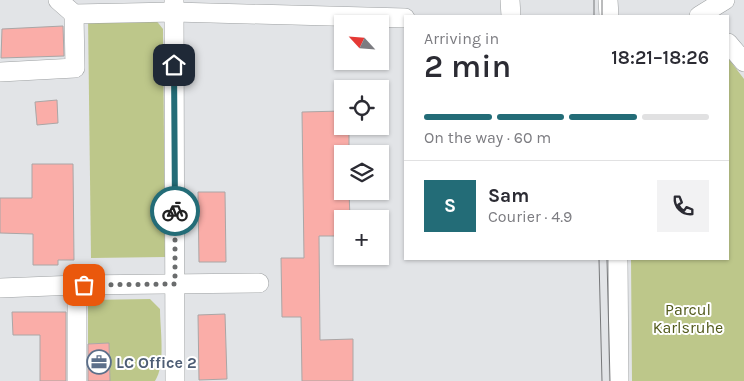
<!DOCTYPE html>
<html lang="en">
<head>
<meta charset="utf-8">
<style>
  :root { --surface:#fff; --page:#f2f2f3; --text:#2b2b33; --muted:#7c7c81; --line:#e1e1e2; --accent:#236c77 }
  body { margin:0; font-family:Karla,sans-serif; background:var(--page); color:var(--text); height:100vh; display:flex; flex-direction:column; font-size:19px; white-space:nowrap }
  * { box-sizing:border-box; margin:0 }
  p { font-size:16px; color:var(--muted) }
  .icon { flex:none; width:28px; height:28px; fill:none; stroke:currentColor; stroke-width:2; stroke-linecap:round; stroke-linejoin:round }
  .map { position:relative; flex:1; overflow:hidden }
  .side { position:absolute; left:404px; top:15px; width:325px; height:245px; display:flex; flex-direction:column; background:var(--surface); border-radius:0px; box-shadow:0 1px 4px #0004 }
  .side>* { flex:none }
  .needle { width:32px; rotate:296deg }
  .fabs { position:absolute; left:334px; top:15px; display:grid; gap:10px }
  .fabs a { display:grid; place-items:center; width:55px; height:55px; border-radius:0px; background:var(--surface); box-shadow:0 1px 4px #0004; font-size:25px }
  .pin { position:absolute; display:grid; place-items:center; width:42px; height:42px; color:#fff; margin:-21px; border-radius:10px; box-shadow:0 2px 8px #0006 }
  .courier { position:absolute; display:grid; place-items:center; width:50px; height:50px; margin:-25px; border:4px solid #236c77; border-radius:50%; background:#fff; color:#222; box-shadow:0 1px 6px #0007 }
  .overview em { font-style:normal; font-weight:600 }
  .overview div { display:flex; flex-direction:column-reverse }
  .overview { display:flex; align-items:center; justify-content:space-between; height:85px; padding:0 20px }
  h1 { font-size:32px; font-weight:600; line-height:38px }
  .bar { display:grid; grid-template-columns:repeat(4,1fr); gap:8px 5px; align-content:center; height:60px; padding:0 20px }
  .bar i { height:6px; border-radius:4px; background:var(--line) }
  .bar .current { background:var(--accent) }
  .bar p { grid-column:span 4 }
  .line { display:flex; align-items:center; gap:12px; padding:0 20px; border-top:1px solid var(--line) }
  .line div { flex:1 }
  .round { display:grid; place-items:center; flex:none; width:52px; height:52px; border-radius:0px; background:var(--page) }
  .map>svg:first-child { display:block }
  .green { fill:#bdc78a }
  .building { fill:#faada8; stroke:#aaa6a6 }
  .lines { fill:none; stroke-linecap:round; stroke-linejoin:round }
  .minor-casing { stroke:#9da0a2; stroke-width:20 }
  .minor { stroke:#fff; stroke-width:19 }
  .tram { stroke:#77787a; stroke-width:1 }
  .done { stroke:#6a6c6d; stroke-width:5; stroke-dasharray:0 9 }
  .route { stroke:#236c77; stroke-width:6 }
  .labels { text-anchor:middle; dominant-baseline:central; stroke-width:4; stroke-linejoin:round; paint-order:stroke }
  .park-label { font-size:16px; fill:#525a1b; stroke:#fff }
  .service-label { font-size:16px; font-weight:bold; fill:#4e5e75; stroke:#fff; text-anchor:start }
</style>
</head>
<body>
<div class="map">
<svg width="744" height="381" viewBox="0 0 744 381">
  <rect width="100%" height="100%" fill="#e2e4e7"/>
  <g class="green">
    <path d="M88 17 155 19 163 29 165 257 91 258Z"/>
    <path d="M728 58 744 79V381H632L631 259H728Z"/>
    <path d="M150 299 160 309C160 329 166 365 155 381H110L109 343 88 344V300Z"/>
  </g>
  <g class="building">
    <path d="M63 26 64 56 1 58 2 29Z"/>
    <path d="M57 100 58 123 37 125 35 102Z"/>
    <path d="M342 111V126H349V154H342V191H349L350 219H342V236H319L320 340 353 339V381H302L301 317H282L281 258H304L302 112Z"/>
    <path d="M32 164H73L74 260H58V265H33V234L0 233V198H32Z"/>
    <path d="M198 192H225L226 262H199Z"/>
    <path d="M12 312H66V381H40V335H13Z"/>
    <path d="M225 314 227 379 199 380 198 315Z"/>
    <path d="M109 343 110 381H88V344Z"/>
  </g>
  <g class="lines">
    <g class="minor-casing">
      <g id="minor">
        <path d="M58 0 74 14 174 12 405 18"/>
        <path d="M174 0 175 381"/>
        <path d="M510 0 511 16"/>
        <path d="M608 0 609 16"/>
        <path d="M699 16 725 0"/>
        <path d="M728 43 744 62"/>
        <path d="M0 72 75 68 74 14"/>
        <path d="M618 259 619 381"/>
        <path d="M77 285V381"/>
        <path d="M0 288 77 285 259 283"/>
      </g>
    </g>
    <use href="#minor" class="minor"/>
    <g class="tram">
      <path d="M602 0V16"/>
      <path d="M594 16V0"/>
      <path d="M599 259 602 381"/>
      <path d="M607 259 610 381"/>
    </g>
  </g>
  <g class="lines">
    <path class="done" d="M84 285 175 284V211"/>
    <path class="route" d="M174 65 175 211"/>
  </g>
  <defs>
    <g id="office-ring" transform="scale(1.25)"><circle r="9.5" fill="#fff" stroke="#5c6f8a" stroke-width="1.5"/><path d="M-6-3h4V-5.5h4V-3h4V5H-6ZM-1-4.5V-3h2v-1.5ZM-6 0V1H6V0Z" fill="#5c6f8a"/></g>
  </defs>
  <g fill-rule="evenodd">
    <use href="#office-ring" x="99" y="362"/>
  </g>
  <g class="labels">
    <g class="park-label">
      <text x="688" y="309">Parcul<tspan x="688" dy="18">Karlsruhe</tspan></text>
    </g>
    <g class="service-label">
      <text x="116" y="362">LC Office 2</text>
    </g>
  </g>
</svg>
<div class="fabs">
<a><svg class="needle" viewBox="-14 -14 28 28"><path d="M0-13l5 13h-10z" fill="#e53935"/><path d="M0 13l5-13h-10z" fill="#7c7c81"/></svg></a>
<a><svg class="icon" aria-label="locate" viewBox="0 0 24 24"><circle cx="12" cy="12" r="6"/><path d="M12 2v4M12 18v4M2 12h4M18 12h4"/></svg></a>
<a><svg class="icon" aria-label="layers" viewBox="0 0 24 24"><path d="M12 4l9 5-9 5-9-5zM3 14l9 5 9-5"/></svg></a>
<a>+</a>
</div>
<div class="pin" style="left:84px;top:285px;background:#ea580c"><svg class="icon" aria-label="bag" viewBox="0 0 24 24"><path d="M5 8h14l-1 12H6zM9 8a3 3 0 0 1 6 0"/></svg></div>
<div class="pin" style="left:174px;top:65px;background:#1f2937"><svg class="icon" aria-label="home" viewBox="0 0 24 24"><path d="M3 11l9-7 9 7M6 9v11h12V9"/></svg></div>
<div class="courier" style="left:175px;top:211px"><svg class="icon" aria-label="bike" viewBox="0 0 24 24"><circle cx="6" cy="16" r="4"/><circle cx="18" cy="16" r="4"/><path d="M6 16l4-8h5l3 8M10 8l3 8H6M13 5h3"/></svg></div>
<section class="side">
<div class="overview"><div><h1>2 min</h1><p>Arriving in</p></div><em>18:21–18:26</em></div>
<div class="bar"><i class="current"></i><i class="current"></i><i class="current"></i><i></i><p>On the way · 60 m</p></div>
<div class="line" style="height:90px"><b class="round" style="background:var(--accent);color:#fff">S</b><div><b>Sam</b><p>Courier · 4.9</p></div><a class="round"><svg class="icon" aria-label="phone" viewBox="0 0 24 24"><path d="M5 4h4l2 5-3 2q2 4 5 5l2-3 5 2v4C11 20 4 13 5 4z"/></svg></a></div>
</section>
</div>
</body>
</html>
